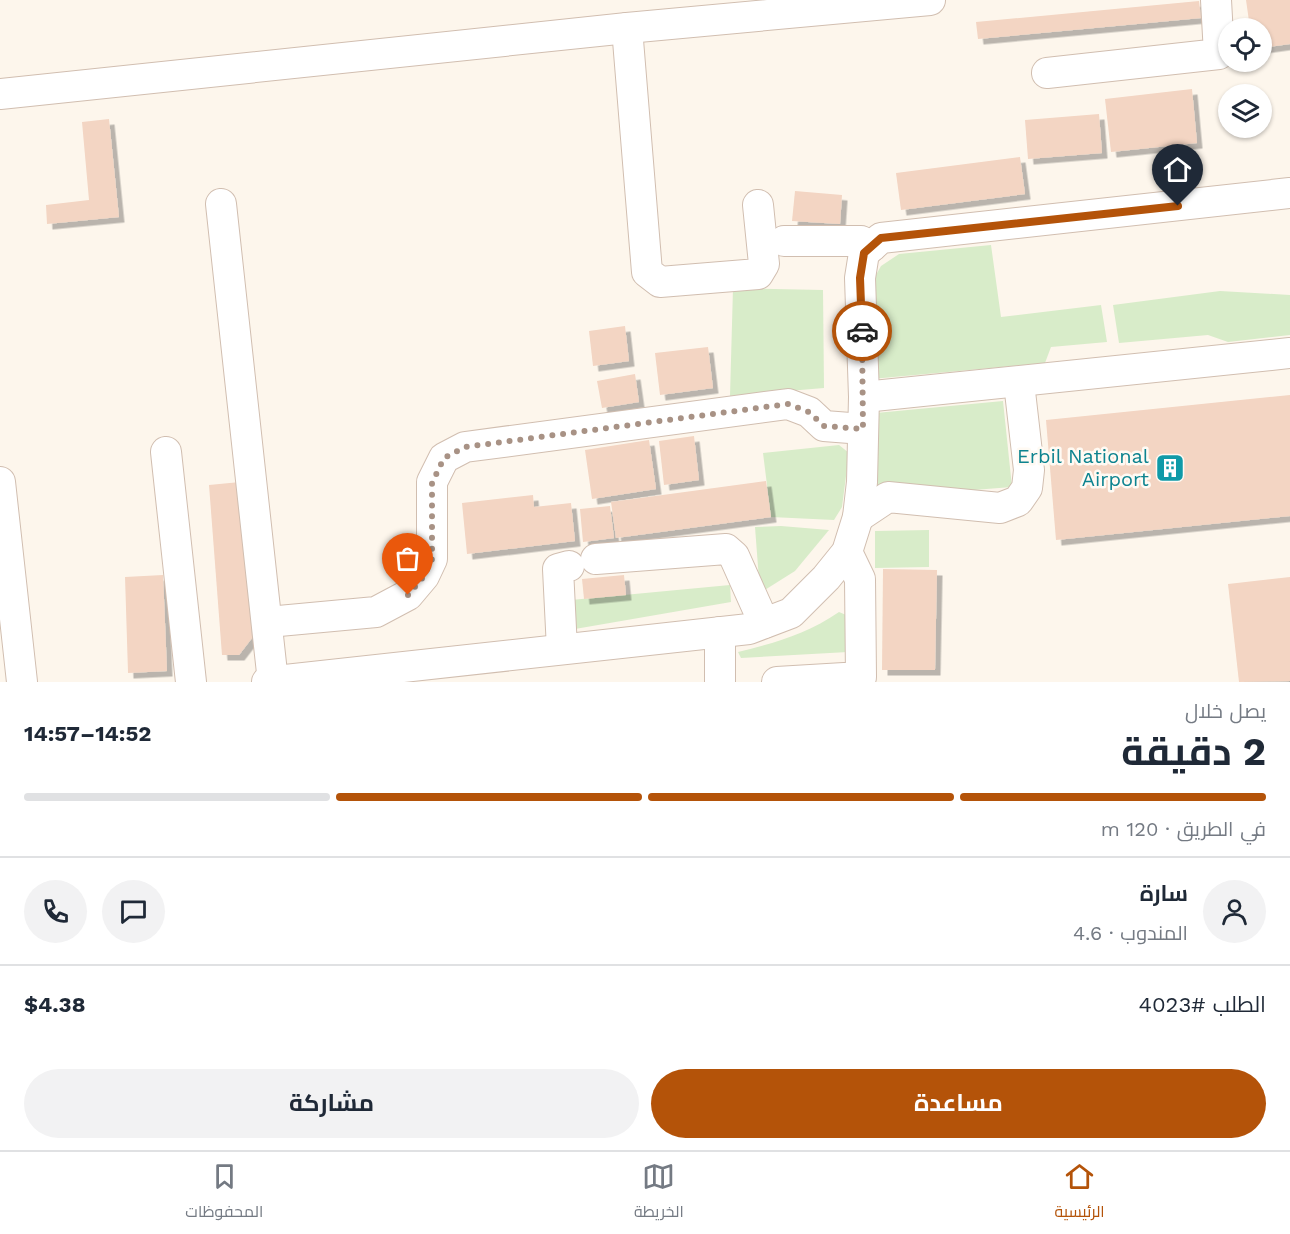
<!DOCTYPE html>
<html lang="ar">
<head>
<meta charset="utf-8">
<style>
  :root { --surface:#fff; --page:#f2f2f3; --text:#1f2937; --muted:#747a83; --line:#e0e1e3; --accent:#b45309 }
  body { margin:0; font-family:"Work Sans",Cairo,sans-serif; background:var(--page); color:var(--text); direction:rtl; height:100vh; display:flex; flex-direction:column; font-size:22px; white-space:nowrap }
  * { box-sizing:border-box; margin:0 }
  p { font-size:20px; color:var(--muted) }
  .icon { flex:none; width:33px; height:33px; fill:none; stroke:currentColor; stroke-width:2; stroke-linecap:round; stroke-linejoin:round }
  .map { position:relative; height:682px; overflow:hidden; direction:ltr }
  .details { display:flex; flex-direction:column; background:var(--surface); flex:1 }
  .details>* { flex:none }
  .buttons { position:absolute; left:1218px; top:18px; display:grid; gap:12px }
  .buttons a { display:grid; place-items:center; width:54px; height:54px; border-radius:50%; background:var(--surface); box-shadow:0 2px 4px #0004; font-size:30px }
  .pin { position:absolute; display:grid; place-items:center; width:51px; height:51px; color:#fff; margin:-62px -26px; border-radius:50% 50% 50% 0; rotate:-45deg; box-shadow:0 0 6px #0007 }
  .pin .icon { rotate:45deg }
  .courier { position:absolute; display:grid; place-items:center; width:60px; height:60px; margin:-30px; border:4px solid #b45309; border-radius:50%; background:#fff; color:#222; box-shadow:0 2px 8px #0007 }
  .summary em { font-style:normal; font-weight:700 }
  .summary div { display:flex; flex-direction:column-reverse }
  .summary { display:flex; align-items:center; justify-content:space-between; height:102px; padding:0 24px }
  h1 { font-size:39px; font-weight:700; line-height:45px }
  .bar { display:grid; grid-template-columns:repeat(4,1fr); gap:9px 6px; align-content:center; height:72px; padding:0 24px }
  .bar i { height:8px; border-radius:4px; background:var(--line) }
  .bar .selected { background:var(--accent) }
  .bar p { grid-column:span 4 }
  .line { display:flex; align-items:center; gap:15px; padding:0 24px; border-top:2px solid var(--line) }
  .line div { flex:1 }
  .round { display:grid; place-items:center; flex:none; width:63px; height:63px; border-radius:32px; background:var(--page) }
  .primary-button { display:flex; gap:12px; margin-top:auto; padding:12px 24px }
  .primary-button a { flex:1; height:69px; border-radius:36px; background:var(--accent); color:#fff; font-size:24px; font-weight:700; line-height:69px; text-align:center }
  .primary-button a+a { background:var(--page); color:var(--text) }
  .tab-bar { display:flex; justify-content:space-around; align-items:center; height:84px; border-top:2px solid var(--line); background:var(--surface); font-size:16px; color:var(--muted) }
  .tab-bar a { display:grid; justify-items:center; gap:3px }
  .tab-bar .selected { color:var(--accent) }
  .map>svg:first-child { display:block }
  .green { fill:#d8ecc9 }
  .building { fill:#f3d5c3; filter:url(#shadow) }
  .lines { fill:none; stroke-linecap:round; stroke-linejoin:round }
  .minor-casing { stroke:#d1beb0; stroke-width:32 }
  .minor { stroke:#fff; stroke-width:30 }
  .done { stroke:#a89285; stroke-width:6; stroke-dasharray:0 10.8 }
  .route { stroke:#b45309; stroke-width:8 }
  .labels { text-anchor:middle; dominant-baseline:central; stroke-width:5; stroke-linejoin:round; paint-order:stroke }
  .culture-label { font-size:20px; fill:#0d838f; stroke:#fffaf3; text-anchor:end }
</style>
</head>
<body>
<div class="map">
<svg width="1290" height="682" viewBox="0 0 1290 682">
  <defs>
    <filter id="shadow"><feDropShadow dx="5.5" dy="5.5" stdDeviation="0" flood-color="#0004"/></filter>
  </defs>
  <rect width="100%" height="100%" fill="#fdf6ec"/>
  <g class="green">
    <path d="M991 245 1001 317 1101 305 1107 342 1051 347 1045 363 872 379V282L881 266 899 254Z"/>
    <path d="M733 288 823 290 824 388 730 396Z"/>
    <path d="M1220 291 1290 295V335L1228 342 1208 335 1119 343 1113 305Z"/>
    <path d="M1003 401 1012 487 884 497 873 493 876 413Z"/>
    <path d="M839 445 849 453 842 507 834 520 771 517 763 453Z"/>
    <path d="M781 526 829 530 795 571 760 593 755 527Z"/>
    <path d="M929 530V567L875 568V531Z"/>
    <path d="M730 585 731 602 575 629 571 600Z"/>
    <path d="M839 612 851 617 848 652 741 658 738 652C775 643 807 634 839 612Z"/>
  </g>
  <g class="building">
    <path d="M1246 0H1290V44L1262 48V28H1250Z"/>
    <path d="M1199 1 1201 18 978 39 976 22Z"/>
    <path d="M1192 89 1197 143 1111 152 1105 99Z"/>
    <path d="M1099 114 1102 153 1028 159 1025 120Z"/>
    <path d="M109 119 119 217 47 224 46 205 89 200 82 122Z"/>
    <path d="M1020 157 1025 194 901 210 896 173Z"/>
    <path d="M795 191 842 195 840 224 792 221Z"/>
    <path d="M625 326 629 361 593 366 589 331Z"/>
    <path d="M708 347 713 388 660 395 655 353Z"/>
    <path d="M635 374 639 402 602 408 597 381Z"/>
    <path d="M1290 395V516L1056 540 1046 420Z"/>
    <path d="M694 436 699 480 664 485 659 441Z"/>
    <path d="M649 440 656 489 592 499 585 450Z"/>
    <path d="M766 481 771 517 616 538 611 502Z"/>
    <path d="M240 482 252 638 239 655H222L209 485Z"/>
    <path d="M533 495 534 507 571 503 575 541 467 554 462 503Z"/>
    <path d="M610 506 614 538 583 542 580 509Z"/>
    <path d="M883 569 937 570 935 670H882Z"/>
    <path d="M163 575 167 671 128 673 125 577Z"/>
    <path d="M624 575 626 595 584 599 582 579Z"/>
    <path d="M1290 577V681L1239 682 1228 584Z"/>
  </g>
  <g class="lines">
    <g class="minor-casing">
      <g id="minor">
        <path d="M627 28 647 272 660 282 758 274 764 264 758 205"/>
        <path d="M1047 73 1219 54 1216 0"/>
        <path d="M0 94 627 28 930 0"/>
        <path d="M221 204 273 682"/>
        <path d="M784 241H861L872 246"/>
        <path d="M864 397 1290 353"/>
        <path d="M166 452 191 682"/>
        <path d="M0 482 22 682"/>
        <path d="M858 517 888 497 1000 508 1018 501 1027 488 1029 470 1019 383"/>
        <path d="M596 559 726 549 734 556 764 623"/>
        <path d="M268 622 376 612 408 595 424 576 432 559V482L444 458 465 447 788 404 809 412 824 426 863 429"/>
        <path d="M720 632V682"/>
        <path d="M562 649 558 569 569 566"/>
        <path d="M267 682 749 629 791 613 826 578 847 552 858 517 862 482 864 397 860 278 864 253 881 238 1290 193"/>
        <path d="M777 682 861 677 860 579 847 552"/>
      </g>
    </g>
    <use href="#minor" class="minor"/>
  </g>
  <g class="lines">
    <path class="done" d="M408 595 424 576 432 559V483L444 458 465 447 788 404 809 412 824 426 863 429 862 331"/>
    <path class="route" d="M862 331 860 278 864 253 881 238 1178 206"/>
  </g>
  <defs>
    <g id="building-square" transform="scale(1.5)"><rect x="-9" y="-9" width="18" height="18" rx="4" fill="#0f9aa8" stroke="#fffaf3"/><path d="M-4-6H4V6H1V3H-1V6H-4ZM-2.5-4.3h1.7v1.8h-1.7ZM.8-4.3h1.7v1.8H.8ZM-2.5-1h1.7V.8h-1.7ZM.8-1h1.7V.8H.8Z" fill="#fff"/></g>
  </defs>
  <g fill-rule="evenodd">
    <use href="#building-square" x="1170" y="468"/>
  </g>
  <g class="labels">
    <g class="culture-label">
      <text x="1149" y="456">Erbil National<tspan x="1149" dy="23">Airport</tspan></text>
    </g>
  </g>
</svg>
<div class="buttons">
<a><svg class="icon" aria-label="locate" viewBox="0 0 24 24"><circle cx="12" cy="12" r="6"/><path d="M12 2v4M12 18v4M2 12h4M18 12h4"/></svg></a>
<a><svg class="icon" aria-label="layers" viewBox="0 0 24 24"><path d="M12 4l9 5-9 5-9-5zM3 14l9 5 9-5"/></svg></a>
</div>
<div class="pin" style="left:408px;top:595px;background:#ea580c"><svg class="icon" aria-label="bag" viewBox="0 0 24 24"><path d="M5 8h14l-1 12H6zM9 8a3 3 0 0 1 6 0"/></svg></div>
<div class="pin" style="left:1178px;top:206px;background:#1f2937"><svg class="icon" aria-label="home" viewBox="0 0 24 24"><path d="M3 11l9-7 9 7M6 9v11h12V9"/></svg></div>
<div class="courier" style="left:862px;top:331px"><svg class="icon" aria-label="car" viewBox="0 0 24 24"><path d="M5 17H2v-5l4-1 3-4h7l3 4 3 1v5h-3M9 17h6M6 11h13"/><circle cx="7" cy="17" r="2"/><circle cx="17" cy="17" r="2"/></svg></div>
</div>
<section class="details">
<div class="summary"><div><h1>2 دقيقة</h1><p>يصل خلال</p></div><em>14:52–14:57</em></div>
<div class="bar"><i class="selected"></i><i class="selected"></i><i class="selected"></i><i></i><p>في الطريق · 120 m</p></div>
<div class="line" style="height:108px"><a class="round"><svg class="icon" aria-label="person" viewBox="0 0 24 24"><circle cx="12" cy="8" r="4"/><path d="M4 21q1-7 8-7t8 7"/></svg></a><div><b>سارة</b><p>المندوب · 4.6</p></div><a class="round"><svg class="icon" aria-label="chat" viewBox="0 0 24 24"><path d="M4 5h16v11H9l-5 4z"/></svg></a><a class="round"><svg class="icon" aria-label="phone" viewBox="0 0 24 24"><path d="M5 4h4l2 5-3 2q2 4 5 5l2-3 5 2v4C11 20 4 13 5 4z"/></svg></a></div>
<div class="line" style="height:78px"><div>الطلب #4023</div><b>$4.38</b></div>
<div class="primary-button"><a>مساعدة</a><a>مشاركة</a></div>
</section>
<nav class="tab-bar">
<a class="selected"><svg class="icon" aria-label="home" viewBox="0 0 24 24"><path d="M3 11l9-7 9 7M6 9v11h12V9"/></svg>الرئيسية</a>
<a><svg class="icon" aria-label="map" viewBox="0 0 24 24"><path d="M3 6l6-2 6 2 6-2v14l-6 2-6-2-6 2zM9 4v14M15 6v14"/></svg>الخريطة</a>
<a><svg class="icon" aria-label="saved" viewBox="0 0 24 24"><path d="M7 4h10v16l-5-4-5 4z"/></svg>المحفوظات</a>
</nav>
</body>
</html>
